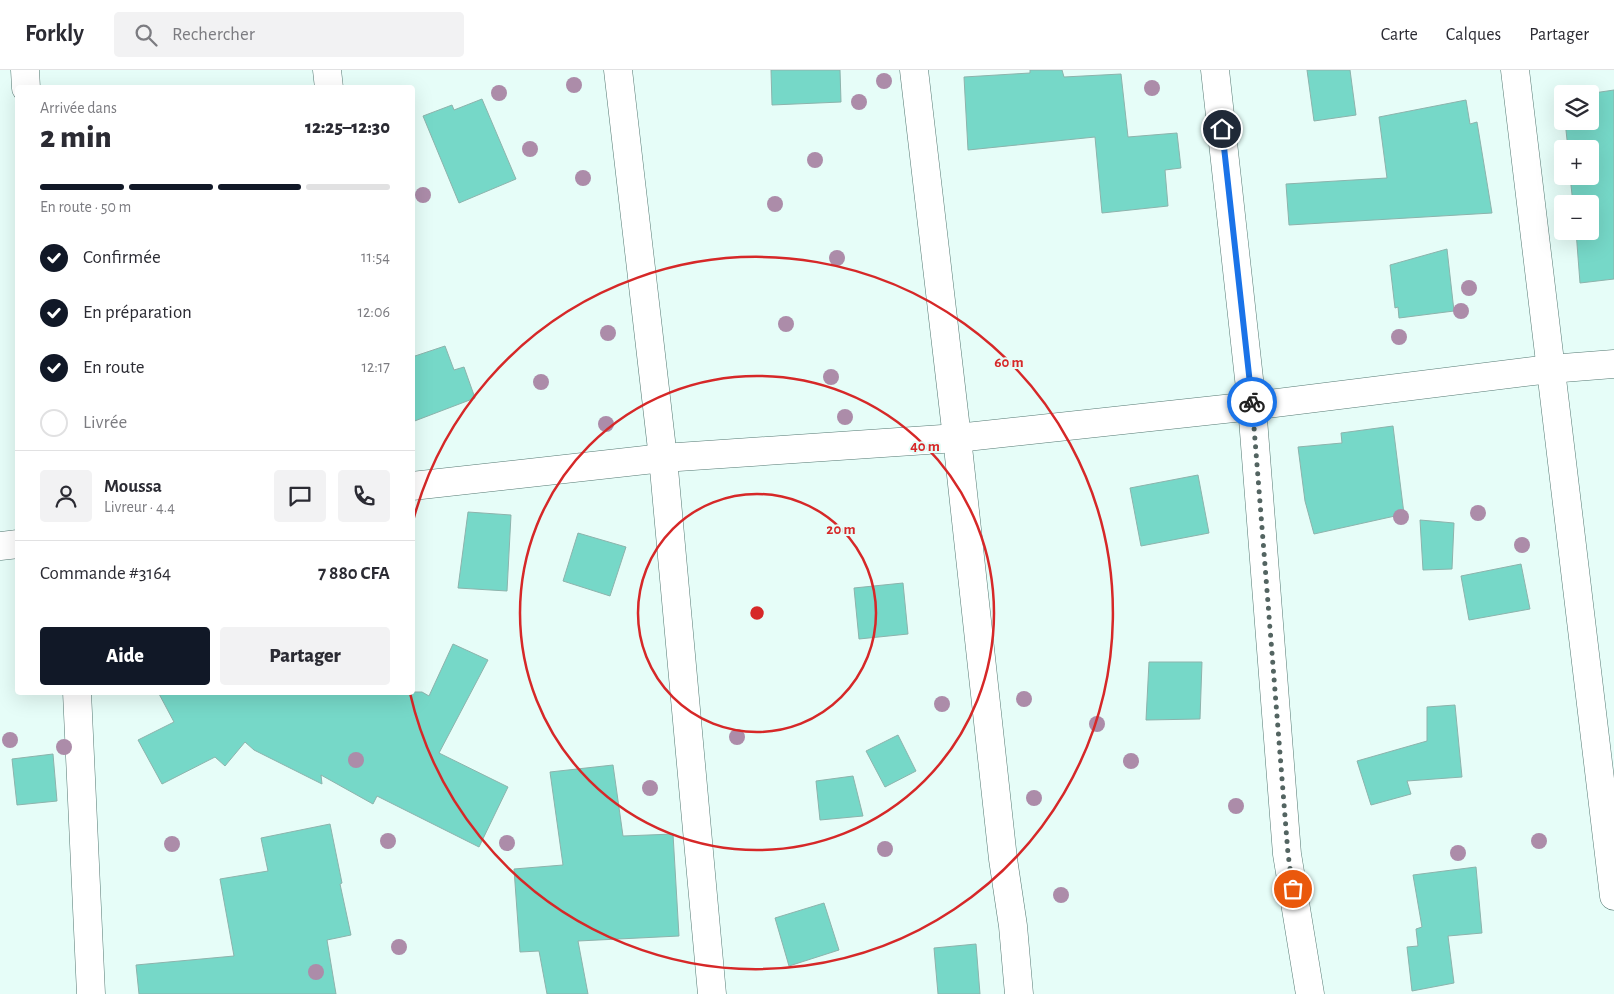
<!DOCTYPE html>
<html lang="fr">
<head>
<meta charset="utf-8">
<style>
  :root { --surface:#fff; --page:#f2f2f3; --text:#2b2b33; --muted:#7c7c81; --line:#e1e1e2; --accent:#111827 }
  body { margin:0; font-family:"Alegreya Sans",sans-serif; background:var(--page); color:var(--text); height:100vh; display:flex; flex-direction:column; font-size:19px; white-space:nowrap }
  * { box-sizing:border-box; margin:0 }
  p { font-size:16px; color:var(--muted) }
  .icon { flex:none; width:28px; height:28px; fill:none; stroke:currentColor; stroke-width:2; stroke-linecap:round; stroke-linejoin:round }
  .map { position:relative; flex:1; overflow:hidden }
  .panel { position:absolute; left:15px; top:15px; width:400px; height:610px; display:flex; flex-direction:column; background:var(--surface); border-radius:5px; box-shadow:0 5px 20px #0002 }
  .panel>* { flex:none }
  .controls { position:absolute; left:1554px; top:15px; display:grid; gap:10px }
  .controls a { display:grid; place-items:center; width:45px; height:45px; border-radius:5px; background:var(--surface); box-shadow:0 5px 20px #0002; font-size:25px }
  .pin { position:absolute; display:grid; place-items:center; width:42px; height:42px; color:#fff; margin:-21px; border:2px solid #fff; border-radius:50%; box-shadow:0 1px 5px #0007 }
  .courier { position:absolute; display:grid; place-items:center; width:50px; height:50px; margin:-25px; border:4px solid #1a73e8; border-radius:50%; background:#fff; color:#222; box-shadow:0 1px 6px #0007 }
  .summary em { font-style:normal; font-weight:800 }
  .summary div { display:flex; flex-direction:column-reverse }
  .summary { display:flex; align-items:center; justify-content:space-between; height:85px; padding:0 25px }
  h1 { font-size:32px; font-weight:800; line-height:38px }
  .bar { display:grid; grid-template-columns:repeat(4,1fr); gap:8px 5px; align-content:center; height:60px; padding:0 25px }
  .bar i { height:6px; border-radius:4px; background:var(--line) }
  .bar .current { background:var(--accent) }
  .bar p { grid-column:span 4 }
  .line { display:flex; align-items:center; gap:12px; padding:0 25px; border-top:1px solid var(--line) }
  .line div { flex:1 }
  .round { display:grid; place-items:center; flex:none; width:52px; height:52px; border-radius:5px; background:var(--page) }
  ol { padding:0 25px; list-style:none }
  li { display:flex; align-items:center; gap:15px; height:55px }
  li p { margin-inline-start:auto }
  li .icon { padding:5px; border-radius:50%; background:var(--accent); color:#fff; stroke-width:4 }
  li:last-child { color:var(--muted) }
  li i { width:28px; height:28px; border:2px solid var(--line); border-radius:50% }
  .primary-button { display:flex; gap:10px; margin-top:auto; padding:10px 25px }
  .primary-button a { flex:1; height:58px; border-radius:5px; background:var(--accent); color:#fff; font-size:20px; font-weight:800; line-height:58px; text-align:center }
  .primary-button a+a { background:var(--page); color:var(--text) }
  header { display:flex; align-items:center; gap:30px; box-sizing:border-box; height:70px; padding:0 25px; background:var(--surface); border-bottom:1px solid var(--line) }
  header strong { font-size:24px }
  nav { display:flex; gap:28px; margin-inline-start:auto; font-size:18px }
  .search { width:350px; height:45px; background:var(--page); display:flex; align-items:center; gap:12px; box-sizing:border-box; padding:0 18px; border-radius:5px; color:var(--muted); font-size:19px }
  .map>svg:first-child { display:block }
  .building { fill:#76d8c8; stroke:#8db3ac }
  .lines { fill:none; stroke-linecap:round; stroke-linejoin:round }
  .minor-casing { stroke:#557973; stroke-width:29 }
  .minor { stroke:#fff; stroke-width:28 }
  .tree { fill:#ac8ca9 }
  .done { stroke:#536461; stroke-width:5; stroke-dasharray:0 9 }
  .route { stroke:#1a73e8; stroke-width:6 }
  .ring { fill:none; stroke:#d62828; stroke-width:2.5 }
  .centre { fill:#d62828; stroke:#e6fdf8; stroke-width:2.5 }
  .ring-label { font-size:15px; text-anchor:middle; font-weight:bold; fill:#d62828; stroke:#e6fdf8; stroke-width:4; stroke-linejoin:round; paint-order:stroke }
</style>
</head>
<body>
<header>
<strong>Forkly</strong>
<div class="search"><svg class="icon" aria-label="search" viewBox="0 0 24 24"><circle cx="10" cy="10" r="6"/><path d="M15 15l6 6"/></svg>Rechercher</div>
<nav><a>Carte</a><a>Calques</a><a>Partager</a></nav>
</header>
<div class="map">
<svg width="1614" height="924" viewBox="0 0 1614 924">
  <rect width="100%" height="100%" fill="#e6fdf8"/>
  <g class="building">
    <path d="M771 0H840L841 32 772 35Z"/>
    <path d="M1030 0H1062L1064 7 1121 4 1128 67 1177 63 1181 98 1165 100 1168 136 1102 143 1095 67 968 80 964 7 1030 3Z"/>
    <path d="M1307 0H1350L1356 45 1314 51Z"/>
    <path d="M1614 20V209L1580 213 1576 161H1590V134H1573L1570 106H1590V79H1568L1565 51H1590V24H1587Z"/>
    <path d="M482 29 516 109 459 133 423 46 452 35 454 40Z"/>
    <path d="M1466 30 1470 54 1477 52 1492 143 1289 155 1286 114 1387 108 1379 47Z"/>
    <path d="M1447 179 1454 241 1399 248 1398 237 1395 238 1390 195Z"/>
    <path d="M445 276 454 300 464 297 475 328 412 352V287Z"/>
    <path d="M1393 356 1404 444 1314 464 1305 431 1298 377 1342 373 1341 363Z"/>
    <path d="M1198 405 1209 463 1141 476 1130 418Z"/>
    <path d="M468 442 511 445 507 521 458 518Z"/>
    <path d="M1420 450 1454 453 1452 499 1423 500Z"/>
    <path d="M578 463 626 477 610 526 563 511Z"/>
    <path d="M1521 494 1530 539 1469 550 1461 506Z"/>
    <path d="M903 513 908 564 859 569 854 518Z"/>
    <path d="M453 574 488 590 439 683 508 717 479 777 377 726 373 734 321 705 322 714 254 680 245 672 225 696 215 687 162 714 138 670 174 652 158 622H422L429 626Z"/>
    <path d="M1149 592H1202L1200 649 1146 650Z"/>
    <path d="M1455 635 1462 707 1407 711 1411 724 1371 735 1357 691 1427 671V637Z"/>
    <path d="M898 665 916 701 885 717 866 681Z"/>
    <path d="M53 684 57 731 17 735 12 689Z"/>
    <path d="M613 695 623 766 673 764 679 866 578 871 588 924H547L539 881 520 882 514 799 563 795 550 702Z"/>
    <path d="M853 706 863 746 820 750 816 711Z"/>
    <path d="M330 754 342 813 340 814 351 865 327 870 336 924H139L136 895 234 886 220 809 268 801 261 768Z"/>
    <path d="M1476 797 1482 863 1448 866 1454 913 1412 921 1407 877 1418 876 1416 859 1422 857 1413 805Z"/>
    <path d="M824 833 839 880 789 896 775 848Z"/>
    <path d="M976 874 980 924H938L934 878Z"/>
  </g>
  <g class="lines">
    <g class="minor-casing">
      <g id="minor">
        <path d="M25 0 26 18"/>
        <path d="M327 0 329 18"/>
        <path d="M618 0 663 388 712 924"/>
        <path d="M914 0 957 368 1003 789 1013 856 1019 924"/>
        <path d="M1215 0 1252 336 1287 784 1310 924"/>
        <path d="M1515 0 1614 826"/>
        <path d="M412 416 663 388 957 368 1252 336 1550 299 1614 294"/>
        <path d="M0 476 18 474"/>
        <path d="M77 622 91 924"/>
      </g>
    </g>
    <use href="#minor" class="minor"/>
  </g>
  <g class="tree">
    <circle cx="884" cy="11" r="8"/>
    <circle cx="574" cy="15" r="8"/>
    <circle cx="1152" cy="18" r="8"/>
    <circle cx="499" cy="23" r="8"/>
    <circle cx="859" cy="32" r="8"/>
    <circle cx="530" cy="79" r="8"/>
    <circle cx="815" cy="90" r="8"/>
    <circle cx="583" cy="108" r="8"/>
    <circle cx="423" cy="125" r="8"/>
    <circle cx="775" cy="134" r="8"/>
    <circle cx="837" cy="188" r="8"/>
    <circle cx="1469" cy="218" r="8"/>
    <circle cx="1461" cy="241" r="8"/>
    <circle cx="786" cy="254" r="8"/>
    <circle cx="608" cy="263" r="8"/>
    <circle cx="1399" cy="267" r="8"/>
    <circle cx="831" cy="307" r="8"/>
    <circle cx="541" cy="312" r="8"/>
    <circle cx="845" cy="347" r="8"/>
    <circle cx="606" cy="354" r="8"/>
    <circle cx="1478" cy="443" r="8"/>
    <circle cx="1401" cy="447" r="8"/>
    <circle cx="1522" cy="475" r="8"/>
    <circle cx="1024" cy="629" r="8"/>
    <circle cx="942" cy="634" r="8"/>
    <circle cx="1097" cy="654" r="8"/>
    <circle cx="737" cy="667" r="8"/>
    <circle cx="10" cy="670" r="8"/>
    <circle cx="64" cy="677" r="8"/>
    <circle cx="356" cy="690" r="8"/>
    <circle cx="1131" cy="691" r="8"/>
    <circle cx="650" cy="718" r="8"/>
    <circle cx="1034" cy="728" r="8"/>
    <circle cx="1236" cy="736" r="8"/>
    <circle cx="388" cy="771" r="8"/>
    <circle cx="1539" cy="771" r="8"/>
    <circle cx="507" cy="773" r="8"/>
    <circle cx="172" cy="774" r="8"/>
    <circle cx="885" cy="779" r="8"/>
    <circle cx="1458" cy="783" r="8"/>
    <circle cx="1061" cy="825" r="8"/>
    <circle cx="399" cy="877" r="8"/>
    <circle cx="316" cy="902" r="8"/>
  </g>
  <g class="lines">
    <path class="done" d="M1252 332 1288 784 1293 819"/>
    <path class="route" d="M1222 59 1252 332"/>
  </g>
  <g class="ring">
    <circle cx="757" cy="543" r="119"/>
    <circle cx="757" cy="543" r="237"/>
    <path d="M413 451A356 356 0 1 1 410 623"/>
  </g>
  <circle cx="757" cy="543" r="8" class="centre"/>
  <g class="ring-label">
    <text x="1009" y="297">60 m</text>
    <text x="925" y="381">40 m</text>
    <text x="841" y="464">20 m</text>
  </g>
</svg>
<div class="controls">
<a><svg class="icon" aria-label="layers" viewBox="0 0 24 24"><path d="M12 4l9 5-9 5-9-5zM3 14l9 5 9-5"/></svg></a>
<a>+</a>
<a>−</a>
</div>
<div class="pin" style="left:1293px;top:819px;background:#ea580c"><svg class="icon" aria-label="bag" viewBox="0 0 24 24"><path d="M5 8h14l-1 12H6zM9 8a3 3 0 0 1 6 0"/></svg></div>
<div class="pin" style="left:1222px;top:59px;background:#1f2937"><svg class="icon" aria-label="home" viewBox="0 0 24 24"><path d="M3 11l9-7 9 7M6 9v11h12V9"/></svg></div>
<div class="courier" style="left:1252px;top:332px"><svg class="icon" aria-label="bike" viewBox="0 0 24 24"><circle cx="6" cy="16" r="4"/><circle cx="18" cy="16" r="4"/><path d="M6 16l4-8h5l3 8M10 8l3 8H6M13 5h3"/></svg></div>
<section class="panel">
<div class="summary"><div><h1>2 min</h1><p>Arrivée dans</p></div><em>12:25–12:30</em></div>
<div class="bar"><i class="current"></i><i class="current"></i><i class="current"></i><i></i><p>En route · 50 m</p></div>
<ol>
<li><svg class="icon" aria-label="check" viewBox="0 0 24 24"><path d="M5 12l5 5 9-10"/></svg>Confirmée<p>11:54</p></li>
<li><svg class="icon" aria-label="check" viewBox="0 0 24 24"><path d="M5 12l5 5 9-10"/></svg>En préparation<p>12:06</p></li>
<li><svg class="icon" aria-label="check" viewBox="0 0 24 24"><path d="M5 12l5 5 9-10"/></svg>En route<p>12:17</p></li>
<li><i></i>Livrée</li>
</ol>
<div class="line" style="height:90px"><a class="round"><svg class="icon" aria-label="person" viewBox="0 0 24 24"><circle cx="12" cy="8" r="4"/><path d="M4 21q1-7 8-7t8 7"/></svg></a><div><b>Moussa</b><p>Livreur · 4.4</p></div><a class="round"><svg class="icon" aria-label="chat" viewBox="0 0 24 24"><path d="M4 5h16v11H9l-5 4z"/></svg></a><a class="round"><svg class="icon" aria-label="phone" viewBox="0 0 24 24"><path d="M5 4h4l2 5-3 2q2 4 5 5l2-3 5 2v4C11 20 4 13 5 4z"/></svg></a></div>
<div class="line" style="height:65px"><div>Commande #3164</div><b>7 880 CFA</b></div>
<div class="primary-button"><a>Aide</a><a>Partager</a></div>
</section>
</div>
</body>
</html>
